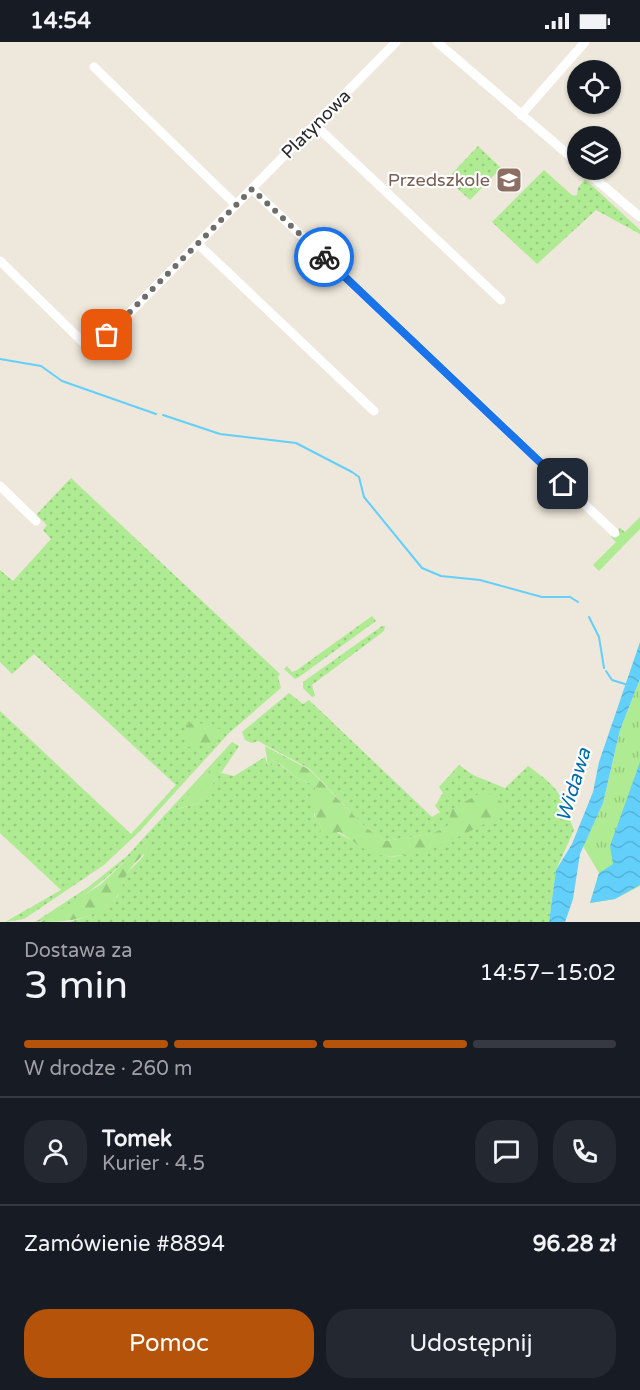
<!DOCTYPE html>
<html lang="pl">
<head>
<meta charset="utf-8">
<style>
  :root { --surface:#171b24; --page:#242831; --text:#f1f3f6; --muted:#9ea1a6; --line:#363941; --accent:#b45309 }
  body { margin:0; font-family:"Varela Round",sans-serif; background:var(--page); color:var(--text); height:100vh; display:flex; flex-direction:column; font-size:22px; white-space:nowrap }
  * { box-sizing:border-box; margin:0 }
  p { font-size:20px; color:var(--muted) }
  .icon { flex:none; width:33px; height:33px; fill:none; stroke:currentColor; stroke-width:2; stroke-linecap:round; stroke-linejoin:round }
  .map { position:relative; height:880px; overflow:hidden }
  .drawer { display:flex; flex-direction:column; background:var(--surface); flex:1 }
  .drawer>* { flex:none }
  .buttons { position:absolute; left:567px; top:18px; display:grid; gap:12px }
  .buttons a { display:grid; place-items:center; width:54px; height:54px; border-radius:50%; background:var(--surface); box-shadow:0 2px 4px #0004; font-size:30px }
  .pin { position:absolute; display:grid; place-items:center; width:51px; height:51px; color:#fff; margin:-26px; border-radius:12px; box-shadow:0 3px 9px #0006 }
  .courier { position:absolute; display:grid; place-items:center; width:60px; height:60px; margin:-30px; border:4px solid #1a73e8; border-radius:50%; background:#fff; color:#222; box-shadow:0 2px 8px #0007 }
  .overview em { font-style:normal; font-weight:600 }
  .overview div { display:flex; flex-direction:column-reverse }
  .overview { display:flex; align-items:center; justify-content:space-between; height:102px; padding:0 24px }
  h1 { font-size:39px; font-weight:600; line-height:45px }
  .bar { display:grid; grid-template-columns:repeat(4,1fr); gap:9px 6px; align-content:center; height:72px; padding:0 24px }
  .bar i { height:8px; border-radius:4px; background:var(--line) }
  .bar .on { background:var(--accent) }
  .bar p { grid-column:span 4 }
  .line { display:flex; align-items:center; gap:15px; padding:0 24px; border-top:2px solid var(--line) }
  .line div { flex:1 }
  .round { display:grid; place-items:center; flex:none; width:63px; height:63px; border-radius:24px; background:var(--page) }
  .cta { display:flex; gap:12px; margin-top:auto; padding:12px 24px }
  .cta a { flex:1; height:69px; border-radius:24px; background:var(--accent); color:#fff; font-size:24px; font-weight:600; line-height:69px; text-align:center }
  .cta a+a { background:var(--page); color:var(--text) }
  .status { display:flex; justify-content:space-between; align-items:center; height:42px; padding:0 30px; background:var(--surface); direction:ltr }
  .status svg { height:16px; fill:currentColor }
  .map>svg:first-child { display:block }
  .grass { fill:url(#grass-dots); fill-rule:evenodd }
  .forest { fill:url(#forest-firs) }
  .park { fill:url(#park-tufts) }
  .water { fill:url(#water-waves) }
  .lines { fill:none; stroke-linecap:round; stroke-linejoin:round }
  .stream { stroke:#63cffb; stroke-width:2 }
  .minor { stroke:#fff; stroke-width:9 }
  .done { stroke:#6f6d69; stroke-width:6; stroke-dasharray:0 10.8 }
  .route { stroke:#1a73e8; stroke-width:8 }
  .labels { text-anchor:middle; dominant-baseline:central; stroke-width:4.5; stroke-linejoin:round; paint-order:stroke }
  .street-label { font-size:18px; fill:#2b2b2b; stroke:#fff }
  .education-label { font-size:18px; fill:#785e54; stroke:#fff; text-anchor:end }
  .water-label { font-size:20px; font-style:italic; fill:#006aaa; stroke:#fff }
</style>
</head>
<body>
<div class="status"><b>14:54</b><svg viewBox="0 0 49 12"><path d="M0 12V9h3v3zM5 12V6h3v6zM10 12V3h3v9zM15 12V0h3v12zM26 1h20v11H26zM47 4h2v5h-2z"/></svg></div>
<div class="map">
<svg width="640" height="880" viewBox="0 0 640 880">
  <defs>
    <pattern id="grass-dots" width="8" height="8" patternUnits="userSpaceOnUse" patternTransform="scale(1.5)"><rect width="8" height="8" fill="#aeeb92"/><path d="M2 2h.1M6 6h.1" fill="none" stroke="#96ca7e" stroke-width="1.8" stroke-linecap="round"/></pattern>
    <pattern id="forest-firs" width="22" height="20" patternUnits="userSpaceOnUse" patternTransform="scale(1.5)"><rect width="22" height="20" fill="#aeeb92"/><path d="M5 1l3.5 6h-7zM16 11l3.5 6h-7z" fill="#96ca7e"/></pattern>
    <pattern id="park-tufts" width="24" height="20" patternUnits="userSpaceOnUse" patternTransform="scale(1.5)"><rect width="24" height="20" fill="#aeeb92"/><path d="M3 7l-1-3M5 7V3M7 7l1-3M15 17l-1-3M17 17v-4M19 17l1-3" fill="none" stroke="#96ca7e"/></pattern>
    <pattern id="water-waves" width="16" height="10" patternUnits="userSpaceOnUse" patternTransform="scale(1.5)"><rect width="16" height="10" fill="#63cffb"/><path d="M0 5q4-4 8 0t8 0" fill="none" stroke="#56b2d7"/></pattern>
  </defs>
  <rect width="100%" height="100%" fill="#eee7db"/>
  <g class="grass">
    <path d="M478 104 501 126 470 158 447 137Z"/>
    <path d="M544 128 573 154 577 153 578 146 585 137 640 188V192L596 168 537 222 492 180Z"/>
    <path d="M71 436 280 632 278 635 281 646 229 691 139 790 104 823 24 877 5 880 61 848 0 791V669L131 792 176 743 34 612 12 632 0 620V528L13 539 51 497 43 488 47 483 36 473Z"/>
    <path d="M372 574 376 579 299 635 295 637 284 627 287 624 292 630 297 628Z"/>
    <path d="M382 584H385L384 589 312 643 315 654 312 655 303 646V640Z"/>
    <path d="M289 651 303 662 309 658 432 775 440 770 435 764 443 751 439 745 459 723 473 733 505 746 528 724C562 748 560 752 574 788L556 828 549 880H69L86 875 107 864 118 854 127 831 143 815 149 797C130 816 59 880 35 880L87 846 127 814 232 700 239 704 221 731 234 734 265 715 268 724 278 721 297 736 316 744 314 773 322 785C349 792 373 818 399 814 411 812 436 792 447 785L430 792 385 799 365 785 310 727 258 699 252 701 245 698 242 690ZM215 722 220 731 199 761 177 767Z"/>
  </g>
  <g class="forest">
    <path d="M196 680 223 688 212 701 188 705 186 683Z"/>
    <path d="M265 704 310 728 365 785 385 799 430 792 447 785 452 767 484 749 502 760 505 771C472 788 418 820 379 813 367 811 351 797 339 790L318 796 322 785C312 772 310 760 316 744L297 736 279 721 268 724Z"/>
    <path d="M216 721 220 731 199 761 176 767Z"/>
    <path d="M149 797 152 803C145 812 132 822 127 832 123 839 123 846 118 853 100 877 69 880 41 880L100 843Z"/>
  </g>
  <g class="park">
    <path d="M640 475V487L599 529 593 523 616 500 611 495 620 486 625 490Z"/>
    <path d="M640 637V844L615 857 590 861 599 831 583 804 603 761 620 688Z"/>
  </g>
  <g class="water">
    <path d="M640 600V637L620 688 603 761 580 812 573 857 565 880H549L556 828 572 802 593 750 599 720Z"/>
    <path d="M640 720V843L615 857 590 861 599 831 613 822 610 804Z"/>
  </g>
  <g class="lines">
    <g class="stream">
      <path d="M0 317 41 324 62 339 156 372"/>
      <path d="M163 373 220 392 296 401 352 430 359 435 364 455 422 526 441 534 480 538 542 555H570L578 560"/>
      <path d="M589 575 599 595 604 626"/>
      <path d="M606 629 612 638 628 643"/>
    </g>
    <g class="minor">
      <path d="M437 0 578 121"/>
      <path d="M94 25 236 163"/>
      <path d="M521 73 585 0"/>
      <path d="M315 83 501 258"/>
      <path d="M585 128 640 175"/>
      <path d="M252 147 615 491"/>
      <path d="M198 202 374 369"/>
      <path d="M0 219 92 309 396 0"/>
      <path d="M0 444 36 479"/>
    </g>
  </g>
  <g class="lines">
    <path class="done" d="M107 293 252 147 324 215"/>
    <path class="route" d="M324 215 563 442"/>
  </g>
  <defs>
    <g id="school-square" transform="scale(1.35)"><rect x="-9" y="-9" width="18" height="18" rx="4" fill="#8d6e63" stroke="#fff"/><path d="M0-5L7-2L0 1L-7-2ZM-4 1L0 2.5L4 1V4Q0 6-4 4Z" fill="#fff"/></g>
  </defs>
  <g fill-rule="evenodd">
    <use href="#school-square" x="509" y="138"/>
  </g>
  <g class="labels">
    <g class="street-label">
      <text transform="translate(316 82) rotate(-45)">Platynowa</text>
    </g>
    <g class="education-label">
      <text x="490" y="138">Przedszkole</text>
    </g>
    <g class="water-label">
      <text transform="translate(574 743) rotate(-73)">Widawa</text>
    </g>
  </g>
</svg>
<div class="buttons">
<a><svg class="icon" aria-label="locate" viewBox="0 0 24 24"><circle cx="12" cy="12" r="6"/><path d="M12 2v4M12 18v4M2 12h4M18 12h4"/></svg></a>
<a><svg class="icon" aria-label="layers" viewBox="0 0 24 24"><path d="M12 4l9 5-9 5-9-5zM3 14l9 5 9-5"/></svg></a>
</div>
<div class="pin" style="left:107px;top:293px;background:#ea580c"><svg class="icon" aria-label="bag" viewBox="0 0 24 24"><path d="M5 8h14l-1 12H6zM9 8a3 3 0 0 1 6 0"/></svg></div>
<div class="pin" style="left:563px;top:442px;background:#1f2937"><svg class="icon" aria-label="home" viewBox="0 0 24 24"><path d="M3 11l9-7 9 7M6 9v11h12V9"/></svg></div>
<div class="courier" style="left:324px;top:215px"><svg class="icon" aria-label="bike" viewBox="0 0 24 24"><circle cx="6" cy="16" r="4"/><circle cx="18" cy="16" r="4"/><path d="M6 16l4-8h5l3 8M10 8l3 8H6M13 5h3"/></svg></div>
</div>
<section class="drawer">
<div class="overview"><div><h1>3 min</h1><p>Dostawa za</p></div><em>14:57–15:02</em></div>
<div class="bar"><i class="on"></i><i class="on"></i><i class="on"></i><i></i><p>W drodze · 260 m</p></div>
<div class="line" style="height:108px"><a class="round"><svg class="icon" aria-label="person" viewBox="0 0 24 24"><circle cx="12" cy="8" r="4"/><path d="M4 21q1-7 8-7t8 7"/></svg></a><div><b>Tomek</b><p>Kurier · 4.5</p></div><a class="round"><svg class="icon" aria-label="chat" viewBox="0 0 24 24"><path d="M4 5h16v11H9l-5 4z"/></svg></a><a class="round"><svg class="icon" aria-label="phone" viewBox="0 0 24 24"><path d="M5 4h4l2 5-3 2q2 4 5 5l2-3 5 2v4C11 20 4 13 5 4z"/></svg></a></div>
<div class="line" style="height:78px"><div>Zamówienie #8894</div><b>96.28 zł</b></div>
<div class="cta"><a>Pomoc</a><a>Udostępnij</a></div>
</section>
</body>
</html>
